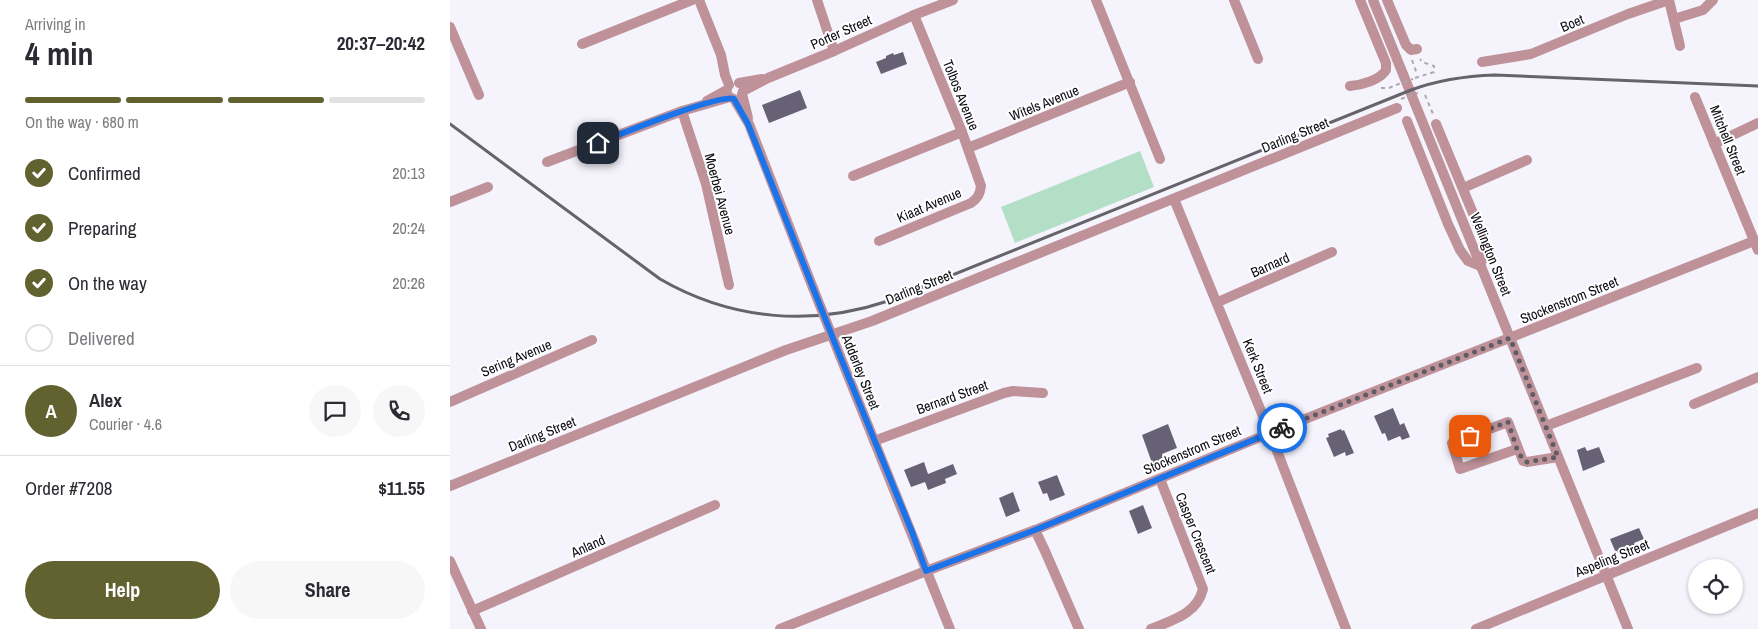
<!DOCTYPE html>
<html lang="en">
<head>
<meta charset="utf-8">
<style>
  :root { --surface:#fff; --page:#f7f7f7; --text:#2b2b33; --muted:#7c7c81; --line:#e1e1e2; --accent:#61622f }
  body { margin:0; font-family:"Archivo Narrow",sans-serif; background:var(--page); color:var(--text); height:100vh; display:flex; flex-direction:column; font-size:19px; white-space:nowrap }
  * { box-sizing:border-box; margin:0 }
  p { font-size:16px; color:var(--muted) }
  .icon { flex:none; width:28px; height:28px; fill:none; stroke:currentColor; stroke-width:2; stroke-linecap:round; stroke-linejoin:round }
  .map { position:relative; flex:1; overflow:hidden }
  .sheet { display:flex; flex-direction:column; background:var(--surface); width:450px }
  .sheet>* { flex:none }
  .tools { position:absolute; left:1238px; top:559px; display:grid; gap:10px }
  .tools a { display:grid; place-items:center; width:55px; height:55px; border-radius:50%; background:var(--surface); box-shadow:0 1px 4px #0004; font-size:25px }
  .pin { position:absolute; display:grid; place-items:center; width:42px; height:42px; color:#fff; margin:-21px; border-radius:10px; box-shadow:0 2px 8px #0006 }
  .courier { position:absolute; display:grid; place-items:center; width:50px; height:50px; margin:-25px; border:4px solid #1a73e8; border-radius:50%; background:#fff; color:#222; box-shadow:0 1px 6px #0007 }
  .summary em { font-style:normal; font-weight:700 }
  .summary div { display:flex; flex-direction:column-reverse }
  .summary { display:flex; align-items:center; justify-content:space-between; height:85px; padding:0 25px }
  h1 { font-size:32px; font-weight:700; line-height:38px }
  .bar { display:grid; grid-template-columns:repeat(4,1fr); gap:8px 5px; align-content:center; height:60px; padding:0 25px }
  .bar i { height:6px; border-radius:4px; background:var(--line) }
  .bar .active { background:var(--accent) }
  .bar p { grid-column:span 4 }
  .line { display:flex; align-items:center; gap:12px; padding:0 25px; border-top:1px solid var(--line) }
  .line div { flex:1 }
  .round { display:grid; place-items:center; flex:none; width:52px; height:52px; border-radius:26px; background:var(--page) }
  ol { padding:0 25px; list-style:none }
  li { display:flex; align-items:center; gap:15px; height:55px }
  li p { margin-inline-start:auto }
  li .icon { padding:5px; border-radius:50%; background:var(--accent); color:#fff; stroke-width:4 }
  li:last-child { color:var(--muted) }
  li i { width:28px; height:28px; border:2px solid var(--line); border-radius:50% }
  .cta { display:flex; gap:10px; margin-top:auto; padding:10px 25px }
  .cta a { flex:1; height:58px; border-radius:30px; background:var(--accent); color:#fff; font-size:20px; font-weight:700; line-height:58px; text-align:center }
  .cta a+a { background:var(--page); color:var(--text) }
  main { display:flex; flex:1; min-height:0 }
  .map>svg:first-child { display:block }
  .green { fill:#b2dfc5 }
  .building { fill:#676175 }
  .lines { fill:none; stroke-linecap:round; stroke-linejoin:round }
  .path { stroke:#aaa8b1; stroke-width:2; stroke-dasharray:4 4; stroke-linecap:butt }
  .minor { stroke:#bf929a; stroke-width:10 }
  .rail { stroke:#65636b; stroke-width:3 }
  .path-bridge { stroke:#aaa8b1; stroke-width:2; stroke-dasharray:4 4; stroke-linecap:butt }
  .minor-bridge { stroke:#bf929a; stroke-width:10 }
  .done { stroke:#5e5c64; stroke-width:5; stroke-dasharray:0 9 }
  .route { stroke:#1a73e8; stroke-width:6 }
  .labels { text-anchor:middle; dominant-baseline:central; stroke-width:4; stroke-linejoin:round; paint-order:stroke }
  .street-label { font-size:14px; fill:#0c0a12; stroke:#fff }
</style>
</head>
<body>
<main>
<section class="sheet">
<div class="summary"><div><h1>4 min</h1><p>Arriving in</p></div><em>20:37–20:42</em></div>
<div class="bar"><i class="active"></i><i class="active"></i><i class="active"></i><i></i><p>On the way · 680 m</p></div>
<ol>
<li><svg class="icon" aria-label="check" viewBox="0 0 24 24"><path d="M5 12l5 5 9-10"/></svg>Confirmed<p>20:13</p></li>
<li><svg class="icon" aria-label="check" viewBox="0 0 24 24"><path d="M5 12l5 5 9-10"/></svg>Preparing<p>20:24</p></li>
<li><svg class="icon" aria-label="check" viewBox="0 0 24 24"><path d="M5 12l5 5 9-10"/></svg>On the way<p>20:26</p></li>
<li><i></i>Delivered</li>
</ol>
<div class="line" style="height:90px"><b class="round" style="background:var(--accent);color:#fff">A</b><div><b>Alex</b><p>Courier · 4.6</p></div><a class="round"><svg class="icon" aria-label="chat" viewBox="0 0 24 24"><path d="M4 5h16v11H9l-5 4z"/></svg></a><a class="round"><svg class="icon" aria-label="phone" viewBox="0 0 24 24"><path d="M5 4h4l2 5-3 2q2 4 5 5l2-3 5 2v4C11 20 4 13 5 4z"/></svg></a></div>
<div class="line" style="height:65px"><div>Order #7208</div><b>$11.55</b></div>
<div class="cta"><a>Help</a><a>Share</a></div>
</section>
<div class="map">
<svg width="1308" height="629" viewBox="0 0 1308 629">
  <rect width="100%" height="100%" fill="#f5f3fc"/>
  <path class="green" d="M690 151 704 187 565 243 551 207Z"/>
  <g class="building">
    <path d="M453 52 457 64 431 74 426 62 436 58V56L443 53 444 55Z"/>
    <path d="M350 90 357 108 319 123 312 105Z"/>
    <path d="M943 408 950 425 954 423 960 437 952 440 950 436 938 441 935 433 932 434 924 416Z"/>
    <path d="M718 424 727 448 712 454 714 459 702 463 692 435Z"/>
    <path d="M891 429 892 431 894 430 904 453 896 456 895 452 884 457 876 438 879 437 878 434Z"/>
    <path d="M1135 447 1137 451 1149 447 1155 462 1133 471 1127 450Z"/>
    <path d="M474 462 478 474 503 464 507 474 495 479 496 483 478 490 475 482 461 487 454 470Z"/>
    <path d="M607 475 615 495 600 501 597 493 593 494 588 482Z"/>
    <path d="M563 492 570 511 556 517 549 498Z"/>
    <path d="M693 505 702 528 688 534 679 511Z"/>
    <path d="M1189 528 1194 539 1184 543 1185 545 1166 553 1160 539Z"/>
  </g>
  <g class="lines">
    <g class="path">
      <path d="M962 60 967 74"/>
      <path d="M965 78 984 72V66L972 62 970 59"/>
      <path d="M931 88H939L946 85"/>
      <path d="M975 95 983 114"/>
      <path d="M399 338 407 360 403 361"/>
    </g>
    <g class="minor">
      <path d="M249 0 271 55 275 75 279 85"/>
      <path d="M367 0 384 51"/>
      <path d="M646 0 710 159"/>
      <path d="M784 0 808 59"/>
      <path d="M923 0 1178 629"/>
      <path d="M937 0 956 45 961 50 967 49"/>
      <path d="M1219 0 1230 46"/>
      <path d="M1224 19 1253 10 1263 0"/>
      <path d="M0 27 29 95"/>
      <path d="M132 44 242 0"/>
      <path d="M1032 62 1081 54 1178 14 1219 0"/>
      <path d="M289 83 312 79"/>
      <path d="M900 86C912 85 930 80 936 70V63L910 0"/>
      <path d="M293 91 318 78 384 51 464 15 503 0"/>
      <path d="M292 94 298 118"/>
      <path d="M1245 97 1308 250"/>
      <path d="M284 99 299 124 363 288"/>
      <path d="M257 101 277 90"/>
      <path d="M232 111 256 184 279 285"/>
      <path d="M957 121 998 224 1010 250 1018 261 1030 266 1034 254V240L986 124"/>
      <path d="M1264 144 1308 123"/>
      <path d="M518 148 680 82"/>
      <path d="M97 162 232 111 280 97"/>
      <path d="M403 176 512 132"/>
      <path d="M1013 188 1077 160"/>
      <path d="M724 199 820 433 896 629"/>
      <path d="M0 202 38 187"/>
      <path d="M429 241 521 203C528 198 530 194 531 186L512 132 464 15"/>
      <path d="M768 302 882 252"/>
      <path d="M390 356 500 629"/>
      <path d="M0 402 142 340"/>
      <path d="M1244 404 1308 377"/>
      <path d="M1096 426 1247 368"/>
      <path d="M424 441 554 393 563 391 593 393"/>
      <path d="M1067 449 1010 469 1002 443 1058 422 1073 461 1077 462 1108 457"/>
      <path d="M0 486 336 350 422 321 947 108"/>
      <path d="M585 530 595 551 629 629"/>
      <path d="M0 561 31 629"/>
      <path d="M22 611 265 505"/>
      <path d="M330 629 476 571 585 530 820 433 1304 241"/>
      <path d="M701 629C723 620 747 614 753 589L710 479"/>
      <path d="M1026 629 1308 513"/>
    </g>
    <path class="rail" d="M0 124 210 279C281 320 361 327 438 301L961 90C988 80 1016 76 1045 75L1308 86"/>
    <g class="path-bridge">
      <path d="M946 85 963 79"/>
      <path d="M951 99 968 93"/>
    </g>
    <path class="minor-bridge" d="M363 288 390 356"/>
  </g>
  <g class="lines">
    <path class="done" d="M832 428 1060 338 1108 457 1077 462 1073 460 1067 449 1058 422 1020 436"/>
    <path class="route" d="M148 143C168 135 271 93 284 99L298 124 390 356 462 532 476 571 585 530 832 428"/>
  </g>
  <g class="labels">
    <g class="street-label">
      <text transform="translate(1122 23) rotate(-23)">Boet</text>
      <text transform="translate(391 32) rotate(-24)">Porter Street</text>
      <text transform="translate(511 95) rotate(68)">Tolbos Avenue</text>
      <text transform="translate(594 103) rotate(-22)">Witels Avenue</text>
      <text transform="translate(845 135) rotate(-22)">Darling Street</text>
      <text transform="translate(1278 140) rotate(68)">Mitchell Street</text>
      <text transform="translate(270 194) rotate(75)">Moerbei Avenue</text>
      <text transform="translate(479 205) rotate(-23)">Kiaat Avenue</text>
      <text transform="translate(1041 254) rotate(68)">Wellington Street</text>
      <text transform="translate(820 265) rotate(-24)">Barnard</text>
      <text transform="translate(469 287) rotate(-22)">Darling Street</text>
      <text transform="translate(1119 300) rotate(-22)">Stockenstrom Street</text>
      <text transform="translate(66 358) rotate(-23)">Sering Avenue</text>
      <text transform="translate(808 366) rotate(68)">Kerk Street</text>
      <text transform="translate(411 372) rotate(68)">Adderley Street</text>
      <text transform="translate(502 397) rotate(-20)">Bernard Street</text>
      <text transform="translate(92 434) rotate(-22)">Darling Street</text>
      <text transform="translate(742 450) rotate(-23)">Stockenstrom Street</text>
      <text transform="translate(746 533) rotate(68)">Casper Crescent</text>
      <text transform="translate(138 546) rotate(-24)">Anland</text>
      <text transform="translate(1162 558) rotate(-22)">Aspeling Street</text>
    </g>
  </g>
</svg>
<div class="tools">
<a><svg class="icon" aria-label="locate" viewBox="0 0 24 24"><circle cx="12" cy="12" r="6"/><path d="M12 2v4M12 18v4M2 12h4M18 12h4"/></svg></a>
</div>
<div class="pin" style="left:1020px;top:436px;background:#ea580c"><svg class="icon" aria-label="bag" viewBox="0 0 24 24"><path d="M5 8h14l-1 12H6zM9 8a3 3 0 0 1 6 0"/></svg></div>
<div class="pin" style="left:148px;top:143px;background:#1f2937"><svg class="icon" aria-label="home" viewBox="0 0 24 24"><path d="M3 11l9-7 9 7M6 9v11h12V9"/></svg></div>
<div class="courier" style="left:832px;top:428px"><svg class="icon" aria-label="bike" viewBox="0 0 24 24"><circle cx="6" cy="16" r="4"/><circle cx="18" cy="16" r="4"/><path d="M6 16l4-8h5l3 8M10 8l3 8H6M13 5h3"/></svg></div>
</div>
</main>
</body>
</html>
